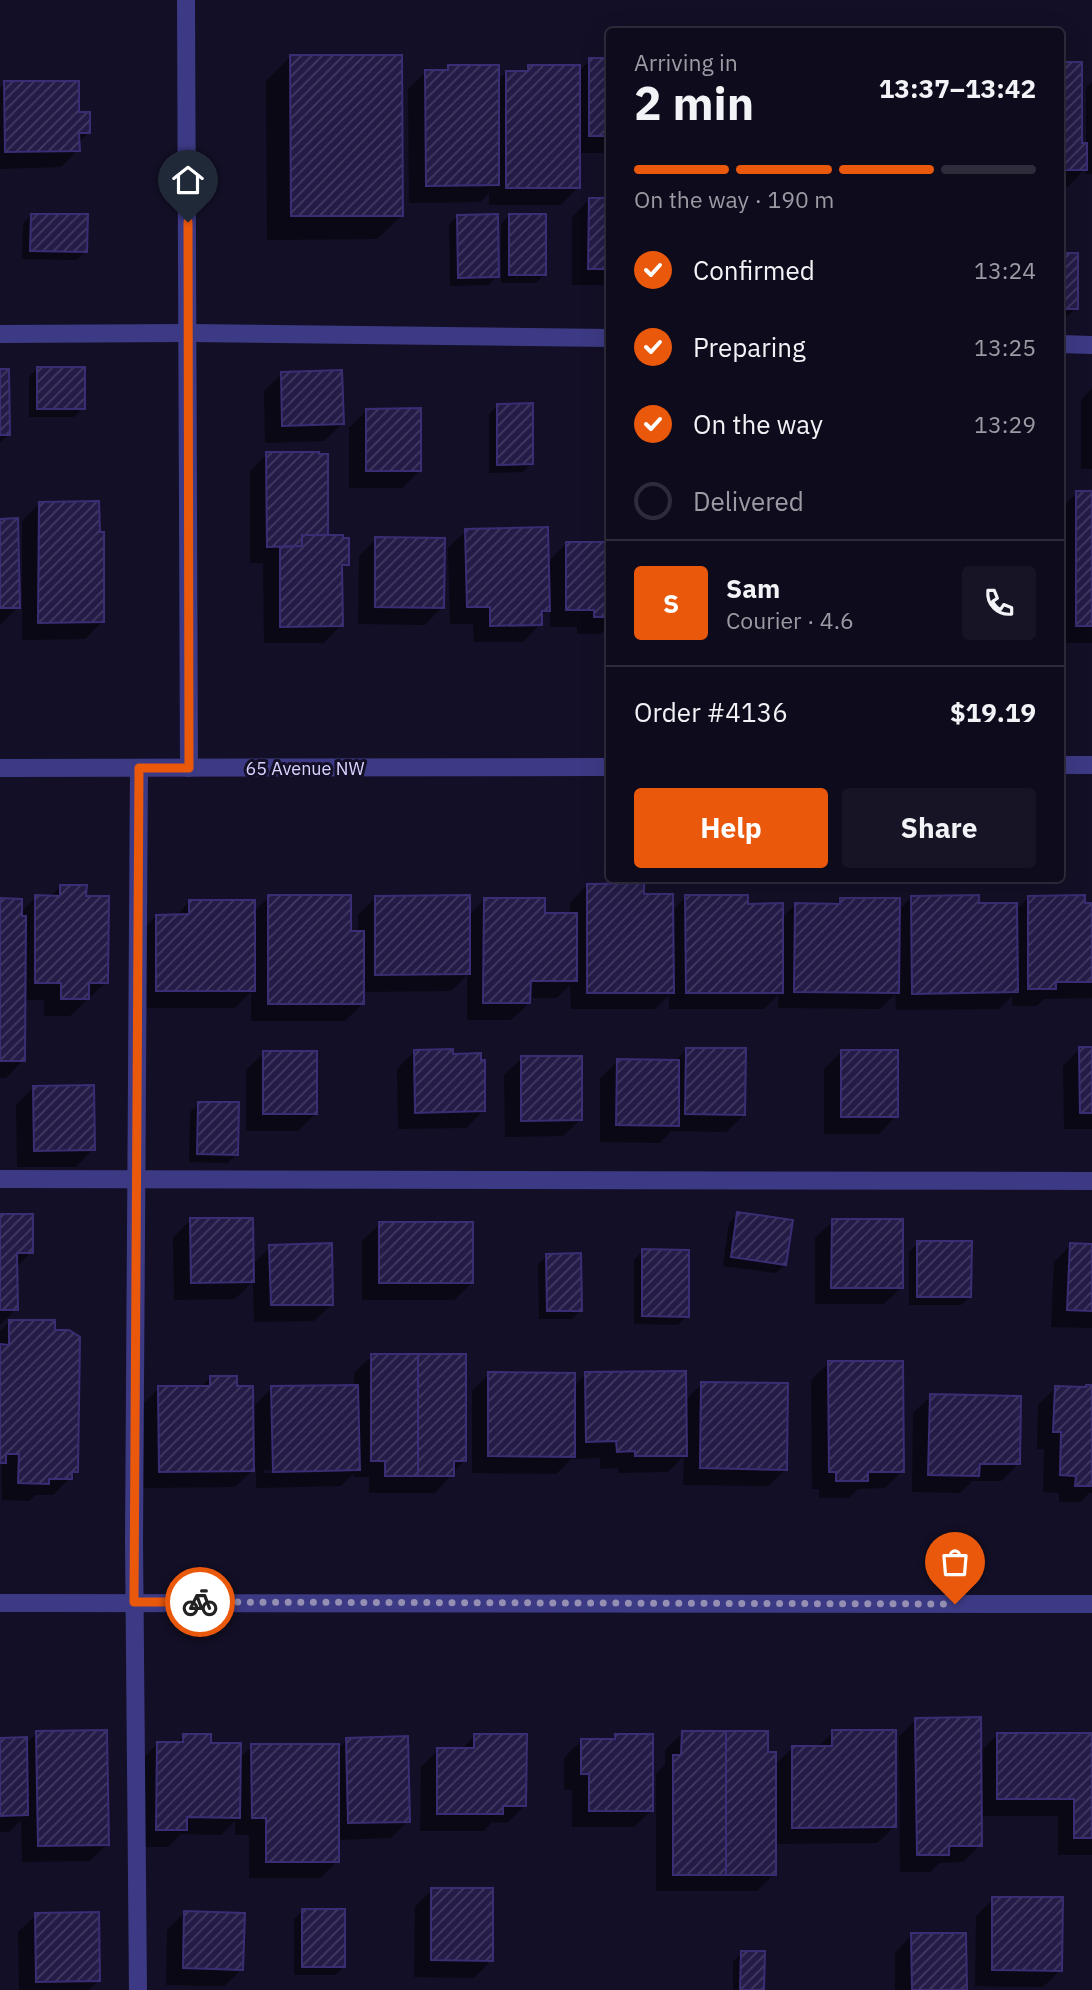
<!DOCTYPE html>
<html lang="en">
<head>
<meta charset="utf-8">
<style>
  :root { --surface:#0e0b1c; --page:#171425; --text:#f1f3f6; --muted:#9b9ba3; --line:#2e2b3b; --accent:#ea580c }
  body { margin:0; font-family:"IBM Plex Sans",sans-serif; background:var(--page); color:var(--text); height:100vh; display:flex; flex-direction:column; font-size:26px; white-space:nowrap }
  * { box-sizing:border-box; margin:0 }
  p { font-size:23px; color:var(--muted) }
  .icon { flex:none; width:38px; height:38px; fill:none; stroke:currentColor; stroke-width:2; stroke-linecap:round; stroke-linejoin:round }
  .map { position:relative; flex:1; overflow:hidden }
  .sheet { position:absolute; left:606px; top:28px; width:458px; height:854px; display:flex; flex-direction:column; background:var(--surface); border-radius:7px; box-shadow:0 7px 28px #0002,0 0 0 2px var(--line) }
  .sheet>* { flex:none }
  .pin { position:absolute; display:grid; place-items:center; width:60px; height:60px; color:#fff; margin:-72px -30px; border-radius:50% 50% 50% 0; rotate:-45deg; box-shadow:0 0 7px #0007 }
  .pin .icon { rotate:45deg }
  .courier { position:absolute; display:grid; place-items:center; width:70px; height:70px; margin:-35px; border:5px solid #ea580c; border-radius:50%; background:#fff; color:#222; box-shadow:0 2px 9px #0007 }
  .headline em { font-style:normal; font-weight:800 }
  .headline div { display:flex; flex-direction:column-reverse }
  .headline { display:flex; align-items:center; justify-content:space-between; height:119px; padding:0 28px }
  h1 { font-size:46px; font-weight:800; line-height:52px }
  .bar { display:grid; grid-template-columns:repeat(4,1fr); gap:10px 7px; align-content:center; height:84px; padding:0 28px }
  .bar i { height:9px; border-radius:5px; background:var(--line) }
  .bar .current { background:var(--accent) }
  .bar p { grid-column:span 4 }
  .line { display:flex; align-items:center; gap:18px; padding:0 28px; border-top:2px solid var(--line) }
  .line div { flex:1 }
  .round { display:grid; place-items:center; flex:none; width:74px; height:74px; border-radius:7px; background:var(--page) }
  ol { padding:0 28px; list-style:none }
  li { display:flex; align-items:center; gap:21px; height:77px }
  li p { margin-inline-start:auto }
  li .icon { padding:7px; border-radius:50%; background:var(--accent); color:#fff; stroke-width:4 }
  li:last-child { color:var(--muted) }
  li i { width:38px; height:38px; border:4px solid var(--line); border-radius:50% }
  .action { display:flex; gap:14px; margin-top:auto; padding:14px 28px }
  .action a { flex:1; height:80px; border-radius:7px; background:var(--accent); color:#fff; font-size:28px; font-weight:800; line-height:80px; text-align:center }
  .action a+a { background:var(--page); color:var(--text) }
  .map>svg:first-child { display:block }
  .shadow { fill:#0007; fill-rule:evenodd }
  .building { fill:url(#building-hatch); stroke:#3b2d73; stroke-width:2 }
  .lines { fill:none; stroke-linecap:round; stroke-linejoin:round }
  .lane { stroke:#3d3a85; stroke-width:18 }
  .street { stroke:#3d3a85; stroke-width:18 }
  .done { stroke:#948fb3; stroke-width:7; stroke-dasharray:0 12.6 }
  .route { stroke:#ea580c; stroke-width:9 }
  .labels { text-anchor:middle; dominant-baseline:central; stroke-width:6; stroke-linejoin:round; paint-order:stroke }
  .street-label { font-size:18px; fill:#d9d4ff; stroke:#130f26 }
</style>
</head>
<body>
<div class="map">
<svg width="1092" height="1990" viewBox="0 0 1092 1990">
  <defs>
    <pattern id="building-hatch" width="6" height="6" patternUnits="userSpaceOnUse" patternTransform="scale(1.75)"><rect width="6" height="6" fill="#241b47"/><path d="M-1 1l2-2M0 6l6-6M5 7l2-2" fill="none" stroke="#433b63"/></pattern>
  </defs>
  <rect width="100%" height="100%" fill="#130f26"/>
  <g class="shadow">
    <path d="M291 56 402 215 377 239 267 240 266 81Z"/>
    <path d="M590 60H609V153H578V187L561 205H489V193L480 202 409 203 408 89 426 72H443L449 66 497 82 506 72H523L529 66 578 72Z"/>
    <path d="M1060 64 1081 144H1086V88L1092 82V174H1086V168L1068 187H1060Z"/>
    <path d="M5 83 89 132 78 143V150L61 167 0 169V88Z"/>
    <path d="M589 200H609V285H572V217Z"/>
    <path d="M31 215 85 251 77 260 22 259 23 224Z"/>
    <path d="M510 215 545 274 536 283H501V224Z"/>
    <path d="M458 216 497 276 489 285 450 286 449 225Z"/>
    <path d="M1060 255 1076 308 1060 323Z"/>
    <path d="M38 368 83 408 74 417H29V377Z"/>
    <path d="M0 371 9 434 0 443Z"/>
    <path d="M282 374 342 424 324 441 265 443 264 391Z"/>
    <path d="M1092 388V469H1081V400Z"/>
    <path d="M497 406 531 464 523 472 489 473V414Z"/>
    <path d="M366 411 419 471 402 488H349V428Z"/>
    <path d="M609 425V486H607L606 428Z"/>
    <path d="M267 454 347 564 341 570V625L324 643H264L263 563H250V471Z"/>
    <path d="M1077 493H1092V643H1060V509Z"/>
    <path d="M40 503 102 622 85 639 22 640V521Z"/>
    <path d="M0 520 18 607 0 625Z"/>
    <path d="M466 531 547 563 567 543H609V627L600 634H577V627H550V608L540 618V624L523 642H474L473 624H450L448 548Z"/>
    <path d="M376 539 442 607 425 625 358 624 359 556Z"/>
    <path d="M587 885 643 896 672 911 686 897 746 906 781 919 795 905 834 906 840 899 898 911 911 898 1015 911 1028 898 1092 905V998L1044 999 1037 1006H1012V996L999 1009 896 1010 895 994 880 1009 778 1008V995L764 1009H669V995L655 1009H571L570 985 557 998H529V1003L511 1020H467V975L451 991 362 992V1004L345 1021H251V992L235 1008H139V934L156 916H176L190 901 253 913 269 897 349 933H358V915L375 898 468 916 485 899 543 915H570V903Z"/>
    <path d="M60 887 84 898 106 982 70 1016H44V1000H24L23 1060 6 1078H0V900L20 913 36 897H50Z"/>
    <path d="M1080 1049H1092V1129H1064L1063 1066Z"/>
    <path d="M686 1050 744 1115 726 1132 671 1131 660 1143 600 1142V1078L618 1061 674 1062Z"/>
    <path d="M415 1051 479 1062 484 1110 466 1128 398 1129 397 1069Z"/>
    <path d="M842 1051 896 1116 879 1134H824V1069Z"/>
    <path d="M264 1053 315 1114 298 1131H246V1070Z"/>
    <path d="M522 1058 581 1119 563 1136 505 1137 504 1075Z"/>
    <path d="M33 1088 93 1149 76 1167H17L16 1105Z"/>
    <path d="M199 1104 236 1155 228 1163 189 1162 190 1112Z"/>
    <path d="M738 1214 785 1265 776 1273 723 1266 729 1223Z"/>
    <path d="M0 1216 31 1252 16 1268V1309L0 1325Z"/>
    <path d="M191 1220 252 1265 270 1247 332 1304 314 1321 254 1322 253 1281 235 1299 174 1300 173 1237Z"/>
    <path d="M833 1221 902 1287 884 1304H815V1238Z"/>
    <path d="M380 1224 472 1283 454 1300H362V1241Z"/>
    <path d="M918 1243 969 1297 961 1305H909V1252Z"/>
    <path d="M1071 1245 1092 1246V1328L1051 1327 1054 1262Z"/>
    <path d="M643 1251 687 1316 678 1325 634 1324V1260Z"/>
    <path d="M547 1256 581 1310 572 1319H539L538 1264Z"/>
    <path d="M10 1321 53 1332 76 1472 53 1495H35L29 1501 2 1500 0 1331Z"/>
    <path d="M372 1356 465 1460 435 1493H369V1477H354V1473L341 1486 256 1488V1467L235 1487 142 1488V1405L159 1388H200L211 1377 235 1388 252 1408 272 1388 354 1386V1373ZM343 1468V1472L264 1473V1470Z"/>
    <path d="M829 1363 902 1471 885 1488 858 1489 849 1498H819V1489H812L811 1380Z"/>
    <path d="M489 1374 574 1386 586 1374 685 1401 702 1384 786 1469 768 1486 683 1485 684 1456 668 1472 618 1473V1468L600 1469V1458L571 1459 556 1474 472 1473V1391Z"/>
    <path d="M1092 1386V1493H1089L1080 1502H1059V1493L1043 1492 1044 1449H1037L1038 1405 1055 1388 1084 1389Z"/>
    <path d="M931 1396 1018 1464 1001 1481H972L960 1493 912 1492 913 1413Z"/>
    <path d="M916 1719 979 1753 998 1734H1092V1855H1058V1816H980V1845L963 1862 939 1863 930 1872H900L899 1737Z"/>
    <path d="M833 1732 895 1826 877 1843 774 1844V1874L757 1891H656V1774L665 1765V1750L683 1733 766 1754 774 1766 792 1748H817Z"/>
    <path d="M37 1733 107 1844 90 1861 22 1862 21 1820 9 1832H0V1740L25 1745Z"/>
    <path d="M475 1735 524 1806 507 1823 492 1822 484 1831H420L421 1767 438 1750H461Z"/>
    <path d="M615 1735 652 1810 634 1827H572V1790H564V1758L581 1741H610Z"/>
    <path d="M184 1736 239 1759 252 1746 337 1750 347 1740 408 1821 391 1838 337 1840V1861L320 1878H249V1835H235V1821L221 1835 181 1834 168 1847H139L140 1762 157 1744H176Z"/>
    <path d="M432 1890 491 1960 474 1978 414 1977 415 1907Z"/>
    <path d="M993 1899 1060 1970 1043 1987 975 1986 976 1916Z"/>
    <path d="M303 1910 343 1967 335 1975H294V1919Z"/>
    <path d="M184 1913 242 1969 224 1986 166 1985 167 1930Z"/>
    <path d="M36 1915 98 1981 89 1990H19L18 1932Z"/>
    <path d="M912 1935 965 1990H895V1953Z"/>
    <path d="M742 1953 763 1990H733V1962Z"/>
  </g>
  <g class="building">
    <path d="M290 55H402L403 216H291Z"/>
    <rect x="589" y="58" width="20" height="78"/>
    <path d="M1060 62H1082V143H1087V170H1060Z"/>
    <path d="M448 65H499V185L426 186 425 70H448Z"/>
    <path d="M528 65H580V188H506V71H528Z"/>
    <path d="M4 81H79V112H90V133H79L80 151 5 152Z"/>
    <path d="M589 198H609V269H588Z"/>
    <path d="M31 214H88L87 252 30 251Z"/>
    <path d="M498 214 499 277 458 278 457 215Z"/>
    <rect x="509" y="214" width="37" height="61"/>
    <rect x="1060" y="253" width="18" height="56"/>
    <rect x="37" y="367" width="48" height="42"/>
    <path d="M0 369H9L10 435H0Z"/>
    <path d="M342 370 344 424 282 426 281 372Z"/>
    <path d="M533 403V464L497 465V404Z"/>
    <path d="M421 408V471H366V409Z"/>
    <path d="M266 452H319V454H328V535H302V546L267 547Z"/>
    <rect x="1076" y="491" width="16" height="135"/>
    <path d="M99 501 100 532H104V622L38 623 39 502Z"/>
    <path d="M1060 516H1063L1064 620H1060Z"/>
    <path d="M18 518 20 608H0V519Z"/>
    <path d="M548 527 550 611H542V625L490 626V607H467L465 529Z"/>
    <path d="M302 535H343V538H349V565H342L343 626 280 627V547L302 546Z"/>
    <path d="M375 537 445 538 444 608 375 607Z"/>
    <path d="M566 542H609V617H594V610H566Z"/>
    <path d="M644 883V894H673L674 993H587V884Z"/>
    <path d="M60 885H87L86 896H109L108 983H89V999H61V983H35V895L60 896Z"/>
    <path d="M268 895H351V931H364V1004H268Z"/>
    <path d="M470 895V974L375 975V896Z"/>
    <path d="M685 895H748V904L783 903V993H686Z"/>
    <path d="M979 895V903H1017L1018 992 912 994 911 896Z"/>
    <path d="M1085 895V903H1092V982H1056V989H1028V896Z"/>
    <path d="M0 898 22 899V916H26L25 1061H0Z"/>
    <path d="M484 898H545V913H577V981H531L530 1003H483Z"/>
    <path d="M840 898H900L899 993 794 992 795 903 840 904Z"/>
    <path d="M189 900H255V991H156V915L189 914Z"/>
    <path d="M1079 1047H1092V1113H1080Z"/>
    <path d="M686 1048H746L745 1115 685 1114Z"/>
    <path d="M453 1049V1054L481 1053V1060H485V1111L415 1113 414 1050Z"/>
    <rect x="841" y="1050" width="57" height="67"/>
    <rect x="263" y="1051" width="54" height="63"/>
    <path d="M521 1056H582V1120L521 1121Z"/>
    <path d="M617 1059 679 1060V1126L616 1125Z"/>
    <path d="M94 1085 95 1150 34 1151 33 1086Z"/>
    <path d="M198 1102H239L238 1155 197 1154Z"/>
    <path d="M737 1212 793 1220 786 1265 731 1257Z"/>
    <path d="M0 1214H33V1253H17L18 1310H0Z"/>
    <path d="M190 1218H253L254 1282 191 1283Z"/>
    <path d="M832 1219H903V1288H831Z"/>
    <rect x="379" y="1222" width="94" height="61"/>
    <path d="M917 1241H972L971 1297H917Z"/>
    <path d="M332 1243 333 1305H271L269 1245Z"/>
    <path d="M1070 1243 1092 1244V1311L1067 1310Z"/>
    <path d="M642 1249 689 1250V1317L642 1316Z"/>
    <path d="M581 1253 582 1311H547L546 1254Z"/>
    <path d="M9 1320H55V1330H69L80 1337 78 1472H72V1479H49V1484L18 1483 19 1454H6V1463H0V1344L9 1345Z"/>
    <path d="M371 1354H418V1476H385V1461H371Z"/>
    <path d="M418 1354H466V1461H454V1476H418Z"/>
    <path d="M828 1361H903L904 1472H868V1481H836V1472H829Z"/>
    <path d="M686 1371 687 1456H635V1451L617 1452 616 1441 586 1442 585 1372Z"/>
    <path d="M488 1372 575 1373V1457L488 1456Z"/>
    <path d="M210 1376H237V1386H253L254 1471 159 1472 158 1386H210Z"/>
    <path d="M701 1382 788 1383 787 1470 700 1468Z"/>
    <path d="M358 1385 360 1470 273 1472 271 1386Z"/>
    <path d="M1086 1385H1092V1486H1075L1076 1476 1060 1475 1061 1432H1053L1055 1386 1086 1387Z"/>
    <path d="M930 1394 1021 1396 1020 1464H980L979 1476 928 1475Z"/>
    <path d="M981 1717 982 1846H949V1855H917L915 1718Z"/>
    <path d="M107 1730 109 1845 38 1846 36 1731Z"/>
    <path d="M832 1730H896V1827L792 1828V1746H832Z"/>
    <path d="M682 1731H726V1875H673V1755H681Z"/>
    <path d="M726 1731H768V1752H776V1875H726Z"/>
    <path d="M997 1733H1092V1838H1074V1799H997Z"/>
    <path d="M183 1734H211V1743H241L240 1818 187 1817V1830H156L157 1742H183Z"/>
    <path d="M474 1734H527L526 1806H503V1814H437V1748H474Z"/>
    <path d="M615 1734H653V1811H589V1774H581V1739H615Z"/>
    <path d="M408 1736 410 1822 348 1823 346 1738Z"/>
    <path d="M27 1737 28 1815 0 1816V1738Z"/>
    <path d="M251 1744H339V1862H266V1818H252Z"/>
    <path d="M431 1888H493V1961L431 1960Z"/>
    <path d="M992 1897H1063L1062 1971 992 1970Z"/>
    <rect x="302" y="1909" width="43" height="58"/>
    <path d="M184 1911 245 1913 243 1970 183 1968Z"/>
    <path d="M99 1912 100 1981 36 1982 35 1913Z"/>
    <path d="M911 1933H966L967 1990H912Z"/>
    <path d="M741 1951H765L764 1990H740Z"/>
  </g>
  <g class="lines">
    <g class="lane">
      <path d="M0 334 188 333 609 338"/>
      <path d="M1060 344 1092 345"/>
      <path d="M0 1179 1092 1181"/>
      <path d="M138 1990 134 1541 139 768"/>
    </g>
    <g class="street">
      <path d="M186 0 189 768"/>
      <path d="M1060 765H1092"/>
      <path d="M0 768 609 767"/>
      <path d="M0 1603 1092 1604"/>
    </g>
  </g>
  <g class="lines">
    <path class="done" d="M200 1602 955 1604"/>
    <path class="route" d="M188 222 189 768H139L134 1602H200"/>
  </g>
  <g class="labels">
    <g class="street-label">
      <text x="305" y="768">65 Avenue NW</text>
    </g>
  </g>
</svg>
<div class="pin" style="left:955px;top:1604px;background:#ea580c"><svg class="icon" aria-label="bag" viewBox="0 0 24 24"><path d="M5 8h14l-1 12H6zM9 8a3 3 0 0 1 6 0"/></svg></div>
<div class="pin" style="left:188px;top:222px;background:#1f2937"><svg class="icon" aria-label="home" viewBox="0 0 24 24"><path d="M3 11l9-7 9 7M6 9v11h12V9"/></svg></div>
<div class="courier" style="left:200px;top:1602px"><svg class="icon" aria-label="bike" viewBox="0 0 24 24"><circle cx="6" cy="16" r="4"/><circle cx="18" cy="16" r="4"/><path d="M6 16l4-8h5l3 8M10 8l3 8H6M13 5h3"/></svg></div>
<section class="sheet">
<div class="headline"><div><h1>2 min</h1><p>Arriving in</p></div><em>13:37–13:42</em></div>
<div class="bar"><i class="current"></i><i class="current"></i><i class="current"></i><i></i><p>On the way · 190 m</p></div>
<ol>
<li><svg class="icon" aria-label="check" viewBox="0 0 24 24"><path d="M5 12l5 5 9-10"/></svg>Confirmed<p>13:24</p></li>
<li><svg class="icon" aria-label="check" viewBox="0 0 24 24"><path d="M5 12l5 5 9-10"/></svg>Preparing<p>13:25</p></li>
<li><svg class="icon" aria-label="check" viewBox="0 0 24 24"><path d="M5 12l5 5 9-10"/></svg>On the way<p>13:29</p></li>
<li><i></i>Delivered</li>
</ol>
<div class="line" style="height:126px"><b class="round" style="background:var(--accent);color:#fff">S</b><div><b>Sam</b><p>Courier · 4.6</p></div><a class="round"><svg class="icon" aria-label="phone" viewBox="0 0 24 24"><path d="M5 4h4l2 5-3 2q2 4 5 5l2-3 5 2v4C11 20 4 13 5 4z"/></svg></a></div>
<div class="line" style="height:91px"><div>Order #4136</div><b>$19.19</b></div>
<div class="action"><a>Help</a><a>Share</a></div>
</section>
</div>
</body>
</html>
